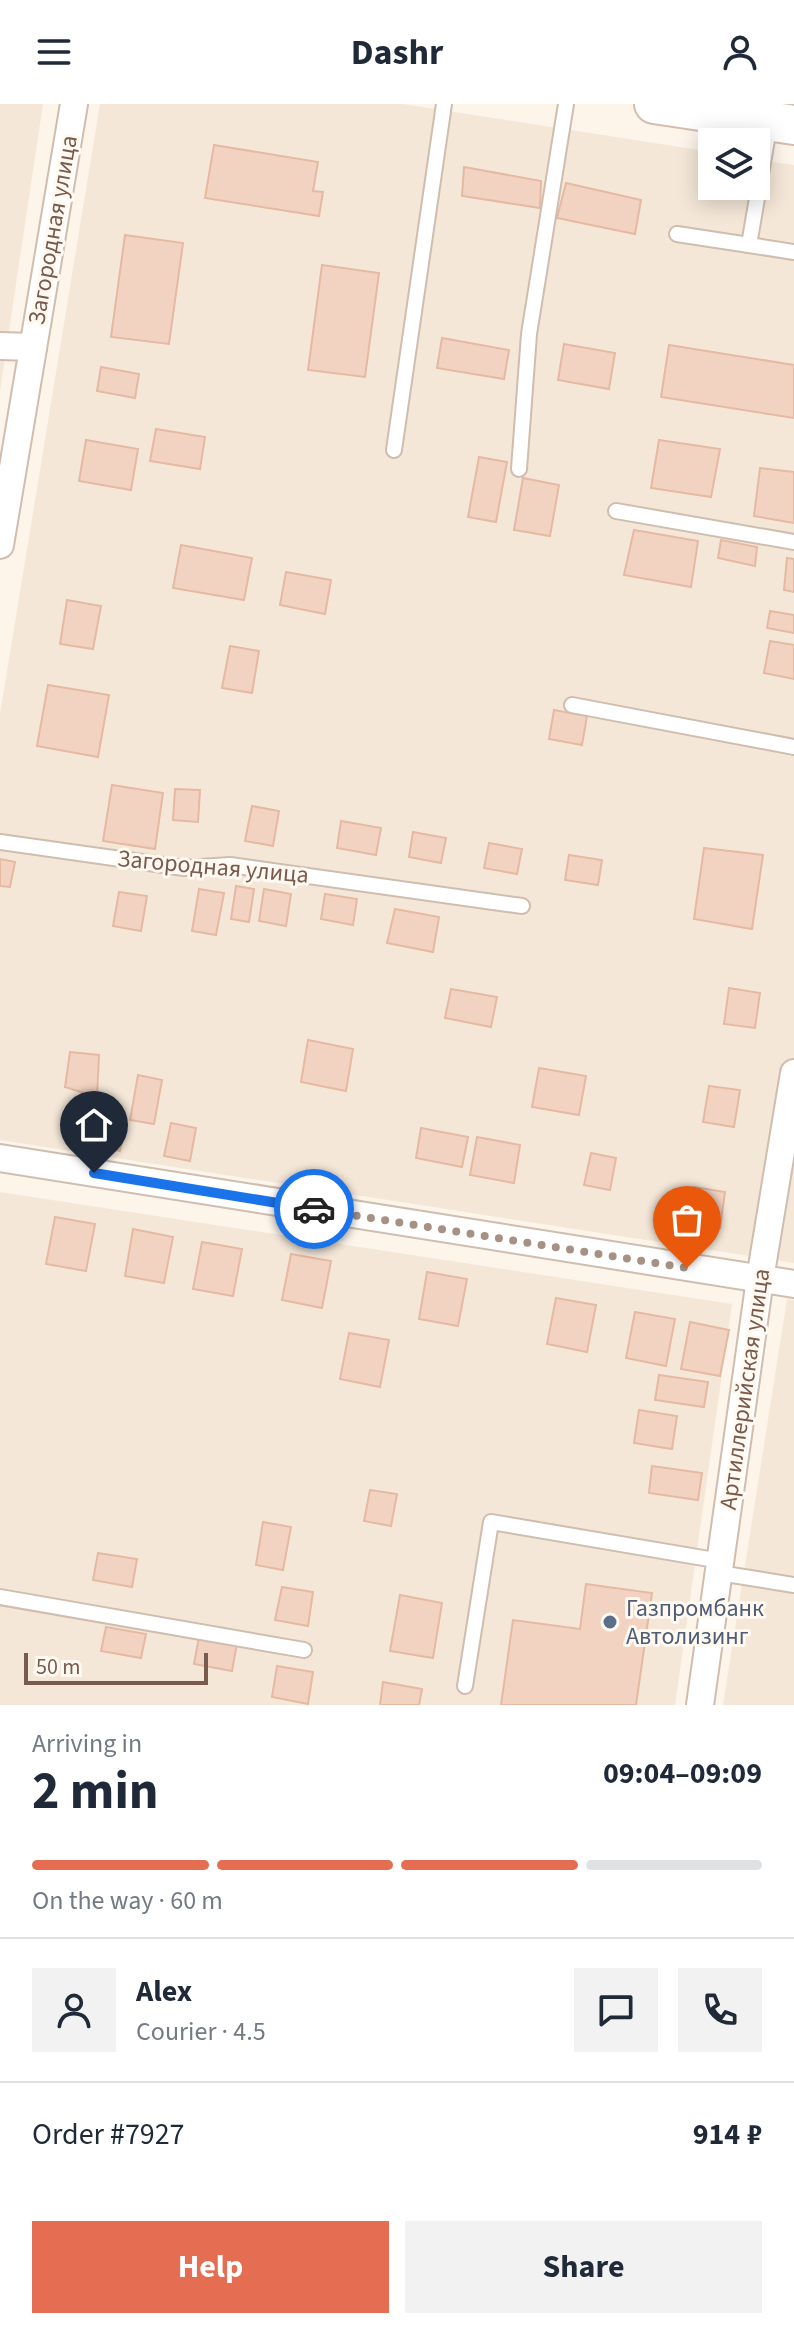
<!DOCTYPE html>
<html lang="en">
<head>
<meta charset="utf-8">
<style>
  :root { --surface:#fff; --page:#f2f2f3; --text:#1f2937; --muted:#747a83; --line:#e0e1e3; --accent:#e56d51 }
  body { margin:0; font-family:"Source Sans 3",sans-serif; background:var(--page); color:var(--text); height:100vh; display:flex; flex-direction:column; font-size:30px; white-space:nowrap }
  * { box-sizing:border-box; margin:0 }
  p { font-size:26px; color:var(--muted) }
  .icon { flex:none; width:44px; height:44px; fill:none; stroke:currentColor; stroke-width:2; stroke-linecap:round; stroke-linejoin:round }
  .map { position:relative; height:1601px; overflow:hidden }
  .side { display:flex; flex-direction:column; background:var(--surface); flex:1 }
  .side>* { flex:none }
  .controls { position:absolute; left:698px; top:24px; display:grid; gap:16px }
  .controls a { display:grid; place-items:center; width:72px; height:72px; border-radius:0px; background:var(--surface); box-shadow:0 4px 20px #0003; font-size:40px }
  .scale { position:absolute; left:24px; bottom:20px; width:184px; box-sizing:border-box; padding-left:8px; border:4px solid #785b4d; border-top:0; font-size:22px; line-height:28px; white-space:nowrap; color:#785b4d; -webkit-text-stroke:6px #fff9f1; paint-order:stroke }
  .pin { position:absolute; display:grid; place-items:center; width:68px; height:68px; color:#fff; margin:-82px -34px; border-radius:50% 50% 50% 0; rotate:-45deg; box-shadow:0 0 8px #0007 }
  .pin .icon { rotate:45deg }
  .courier { position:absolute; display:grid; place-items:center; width:80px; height:80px; margin:-40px; border:6px solid #1a73e8; border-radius:50%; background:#fff; color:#222; box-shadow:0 2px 10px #0007 }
  .overview em { font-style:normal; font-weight:700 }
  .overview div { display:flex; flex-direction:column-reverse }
  .overview { display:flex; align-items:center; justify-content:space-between; height:136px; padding:0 32px }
  h1 { font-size:52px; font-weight:700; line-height:60px }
  .bar { display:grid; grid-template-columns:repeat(4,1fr); gap:12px 8px; align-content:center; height:96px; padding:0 32px }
  .bar i { height:10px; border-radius:6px; background:var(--line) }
  .bar .active { background:var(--accent) }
  .bar p { grid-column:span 4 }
  .line { display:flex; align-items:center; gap:20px; padding:0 32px; border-top:2px solid var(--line) }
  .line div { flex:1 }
  .round { display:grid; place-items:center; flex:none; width:84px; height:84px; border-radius:0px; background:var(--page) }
  .button { display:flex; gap:16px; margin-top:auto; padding:16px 32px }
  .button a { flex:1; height:92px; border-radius:0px; background:var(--accent); color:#fff; font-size:32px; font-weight:700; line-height:92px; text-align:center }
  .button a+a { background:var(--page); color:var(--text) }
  header { display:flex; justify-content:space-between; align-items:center; height:104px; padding:0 32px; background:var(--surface); font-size:36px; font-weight:700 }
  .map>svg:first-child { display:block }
  .residential { fill:#f4e7d8 }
  .building { fill:#f2d3c2; stroke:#e5b9a2; stroke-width:2 }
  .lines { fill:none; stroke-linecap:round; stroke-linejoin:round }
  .lane-casing { stroke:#cfbdaf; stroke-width:18 }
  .street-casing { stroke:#cfbdaf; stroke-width:30 }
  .secondary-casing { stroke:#d5beaf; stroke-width:42 }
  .lane { stroke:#fff; stroke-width:14 }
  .street { stroke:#fff; stroke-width:26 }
  .secondary { stroke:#fff; stroke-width:38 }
  .done { stroke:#a79184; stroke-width:8; stroke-dasharray:0 14.4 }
  .route { stroke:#1a73e8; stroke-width:10 }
  .service-dot { fill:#5c6f8a; stroke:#fff9f1; stroke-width:3 }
  .labels { text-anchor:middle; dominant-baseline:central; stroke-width:6; stroke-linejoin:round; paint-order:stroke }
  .street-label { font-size:24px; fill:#785b4d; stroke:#fff9f1 }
  .service-label { font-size:24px; fill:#4e5e75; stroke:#fff9f1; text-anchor:start }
</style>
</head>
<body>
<header><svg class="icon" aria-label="menu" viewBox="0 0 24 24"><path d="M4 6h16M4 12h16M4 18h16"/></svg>Dashr<svg class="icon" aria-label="person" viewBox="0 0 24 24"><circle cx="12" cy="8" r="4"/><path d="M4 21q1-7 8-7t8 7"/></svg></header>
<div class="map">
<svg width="794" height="1601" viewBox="0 0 794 1601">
  <rect width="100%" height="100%" fill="#fdf5ea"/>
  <g class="residential">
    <path d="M0 0H43L0 287Z"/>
    <path d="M100 0H403L712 48V82H756V55L794 61V1159L0 1036V610Z"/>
    <path d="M0 1088 732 1200 675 1601H0Z"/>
    <path d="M787 1195 794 1196V1601H723Z"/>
  </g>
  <g class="building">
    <path d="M214 41 318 58 313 87 323 88 319 112 205 94Z"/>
    <path d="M464 63 541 77 540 104 462 92Z"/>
    <path d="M566 79 641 96 635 130 557 114Z"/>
    <path d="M125 131 183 139 169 240 111 233Z"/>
    <path d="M322 161 379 169 365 273 308 266Z"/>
    <path d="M442 234 509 246 504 275 437 264Z"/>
    <path d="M564 240 615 249 609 285 558 276Z"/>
    <path d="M669 241 794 261V314L661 293Z"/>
    <path d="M101 263 139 270 135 294 97 287Z"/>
    <path d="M156 325 205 333 200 365 150 357Z"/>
    <path d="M86 336 138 345 131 386 79 377Z"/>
    <path d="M659 336 720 345 711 393 651 384Z"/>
    <path d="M479 353 507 358 496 418 468 413Z"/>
    <path d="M760 364 794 368V419L754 412Z"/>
    <path d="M523 374 559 381 550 432 514 426Z"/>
    <path d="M634 426 698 437 691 483 624 471Z"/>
    <path d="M721 436 757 443 755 462 718 454Z"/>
    <path d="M181 441 252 454 244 496 173 484Z"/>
    <path d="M787 454 794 455V488L784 486Z"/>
    <path d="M286 468 331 476 325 510 280 501Z"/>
    <path d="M67 496 101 502 93 545 60 540Z"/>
    <path d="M770 507 794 511V529L767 524Z"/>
    <path d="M770 537 794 541V575L764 569Z"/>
    <path d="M230 542 259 547 252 589 222 584Z"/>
    <path d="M48 581 109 591 98 653 37 642Z"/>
    <path d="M554 606 587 612 582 641 549 635Z"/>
    <path d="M112 681 163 689 155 745 103 737Z"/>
    <path d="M175 685 200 686 198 718 173 716Z"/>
    <path d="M252 702 279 707 273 742 245 737Z"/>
    <path d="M341 717 381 724 376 751 337 744Z"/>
    <path d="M413 728 446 734 441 759 409 753Z"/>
    <path d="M489 739 522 745 517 770 484 764Z"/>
    <path d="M704 744 763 751 752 825 694 815Z"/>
    <path d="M569 751 602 756 598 781 565 776Z"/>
    <path d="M0 755 15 758 10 783 0 782Z"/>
    <path d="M236 782 254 785 249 818 231 815Z"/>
    <path d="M199 785 224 789 216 831 192 827Z"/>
    <path d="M264 785 291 790 286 822 259 817Z"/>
    <path d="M119 788 147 792 141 827 113 822Z"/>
    <path d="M325 790 357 795 353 821 321 815Z"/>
    <path d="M395 805 439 813 433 848 387 839Z"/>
    <path d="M729 884 760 889 755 924 724 920Z"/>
    <path d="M451 885 497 893 491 923 445 914Z"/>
    <path d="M308 936 353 945 346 987 301 978Z"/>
    <path d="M70 948 99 951 97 993 65 983Z"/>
    <path d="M539 964 586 972 579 1011 532 1003Z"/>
    <path d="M138 971 162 976 154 1020 130 1016Z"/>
    <path d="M709 982 740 986 734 1023 703 1018Z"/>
    <path d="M101 1009 126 1014 120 1047 94 1042Z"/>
    <path d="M171 1019 196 1024 190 1057 164 1052Z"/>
    <path d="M421 1024 468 1033 462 1063 416 1054Z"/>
    <path d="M477 1033 520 1041 514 1079 470 1071Z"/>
    <path d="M591 1049 616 1054 610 1086 584 1081Z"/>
    <path d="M694 1083 725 1088 720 1124 689 1119Z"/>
    <path d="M55 1113 95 1120 86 1167 46 1160Z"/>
    <path d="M133 1125 173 1133 164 1179 125 1172Z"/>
    <path d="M202 1138 242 1145 233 1192 193 1185Z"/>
    <path d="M291 1150 331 1157 322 1204 282 1196Z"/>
    <path d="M427 1168 467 1175 458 1222 419 1215Z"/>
    <path d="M556 1194 596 1201 587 1248 547 1240Z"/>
    <path d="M635 1208 675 1215 666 1262 626 1254Z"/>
    <path d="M690 1218 729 1226 720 1272 681 1265Z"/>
    <path d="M349 1229 389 1236 380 1283 340 1275Z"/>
    <path d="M659 1271 708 1278 704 1303 655 1296Z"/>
    <path d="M639 1306 677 1312 672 1345 634 1339Z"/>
    <path d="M652 1362 702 1369 698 1396 649 1389Z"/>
    <path d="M370 1386 397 1390 391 1422 364 1417Z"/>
    <path d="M263 1418 291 1423 283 1466 256 1461Z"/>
    <path d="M98 1449 137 1455 132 1483 93 1476Z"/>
    <path d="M586 1480 652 1489 636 1601H501L513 1516 580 1525Z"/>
    <path d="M282 1483 313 1488 308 1522 275 1516Z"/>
    <path d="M400 1491 442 1499 433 1554 390 1547Z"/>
    <path d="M106 1523 146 1530 141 1554 101 1547Z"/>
    <path d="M199 1533 237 1539 232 1567 194 1560Z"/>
    <path d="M277 1562 313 1568 308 1600 272 1593Z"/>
    <path d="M383 1578 422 1585 419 1601H380Z"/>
  </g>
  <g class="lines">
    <g class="lane-casing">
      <g id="lane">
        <path d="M677 130 749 141 770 18"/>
        <path d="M749 141 794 148"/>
        <path d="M394 346 444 0"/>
        <path d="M519 365 529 230 566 0"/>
        <path d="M616 407 794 438"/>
        <path d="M572 601 794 643"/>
        <path d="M0 738 184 764 230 761 522 802"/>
        <path d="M719 1469 794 1481"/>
        <path d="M0 1493 304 1546"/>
        <path d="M465 1582 491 1418 721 1457"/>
      </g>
    </g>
    <g class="street-casing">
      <g id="street">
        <path d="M0 242 33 243"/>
        <path d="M0 441 74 0"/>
        <path d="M0 1054 794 1180"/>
        <path d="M700 1601 760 1175 794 969"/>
      </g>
    </g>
    <g class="secondary-casing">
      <path id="secondary" d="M654 0 794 21"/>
    </g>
    <use href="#lane" class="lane"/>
    <use href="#street" class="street"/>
    <use href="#secondary" class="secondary"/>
  </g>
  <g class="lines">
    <path class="done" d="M314 1105 687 1164"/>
    <path class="route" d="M94 1069 314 1105"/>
  </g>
  <circle class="service-dot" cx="610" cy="1518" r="8"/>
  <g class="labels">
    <g class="street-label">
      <text transform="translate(53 126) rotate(-80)">Загородная улица</text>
      <text transform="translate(213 763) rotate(5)">Загородная улица</text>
      <text transform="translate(745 1285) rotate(-82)">Артиллерийская улица</text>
    </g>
    <g class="service-label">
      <text x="626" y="1504">Газпромбанк<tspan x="626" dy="28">Автолизинг</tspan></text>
    </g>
  </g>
</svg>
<div class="controls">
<a><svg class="icon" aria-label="layers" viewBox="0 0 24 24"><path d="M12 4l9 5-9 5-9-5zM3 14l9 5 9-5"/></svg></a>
</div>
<div class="scale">50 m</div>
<div class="pin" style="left:687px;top:1164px;background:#ea580c"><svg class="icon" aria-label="bag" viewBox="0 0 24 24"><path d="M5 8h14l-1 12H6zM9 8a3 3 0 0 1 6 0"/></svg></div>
<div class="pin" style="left:94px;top:1069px;background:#1f2937"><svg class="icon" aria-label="home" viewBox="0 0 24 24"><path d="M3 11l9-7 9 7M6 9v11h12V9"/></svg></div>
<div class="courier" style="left:314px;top:1105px"><svg class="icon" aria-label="car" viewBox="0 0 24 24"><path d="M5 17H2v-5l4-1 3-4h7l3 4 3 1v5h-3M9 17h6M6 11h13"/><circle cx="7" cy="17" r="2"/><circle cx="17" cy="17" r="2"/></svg></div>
</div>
<section class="side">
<div class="overview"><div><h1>2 min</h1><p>Arriving in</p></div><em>09:04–09:09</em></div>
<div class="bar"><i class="active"></i><i class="active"></i><i class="active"></i><i></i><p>On the way · 60 m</p></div>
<div class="line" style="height:144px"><a class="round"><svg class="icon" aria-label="person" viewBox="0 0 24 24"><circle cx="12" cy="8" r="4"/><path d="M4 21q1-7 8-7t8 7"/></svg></a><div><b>Alex</b><p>Courier · 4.5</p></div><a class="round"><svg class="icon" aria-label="chat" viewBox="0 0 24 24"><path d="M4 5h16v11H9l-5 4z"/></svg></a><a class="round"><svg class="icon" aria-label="phone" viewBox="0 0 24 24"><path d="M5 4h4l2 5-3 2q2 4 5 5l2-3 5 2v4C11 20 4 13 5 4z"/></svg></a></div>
<div class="line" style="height:104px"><div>Order #7927</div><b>914 ₽</b></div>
<div class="button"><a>Help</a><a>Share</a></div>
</section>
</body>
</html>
